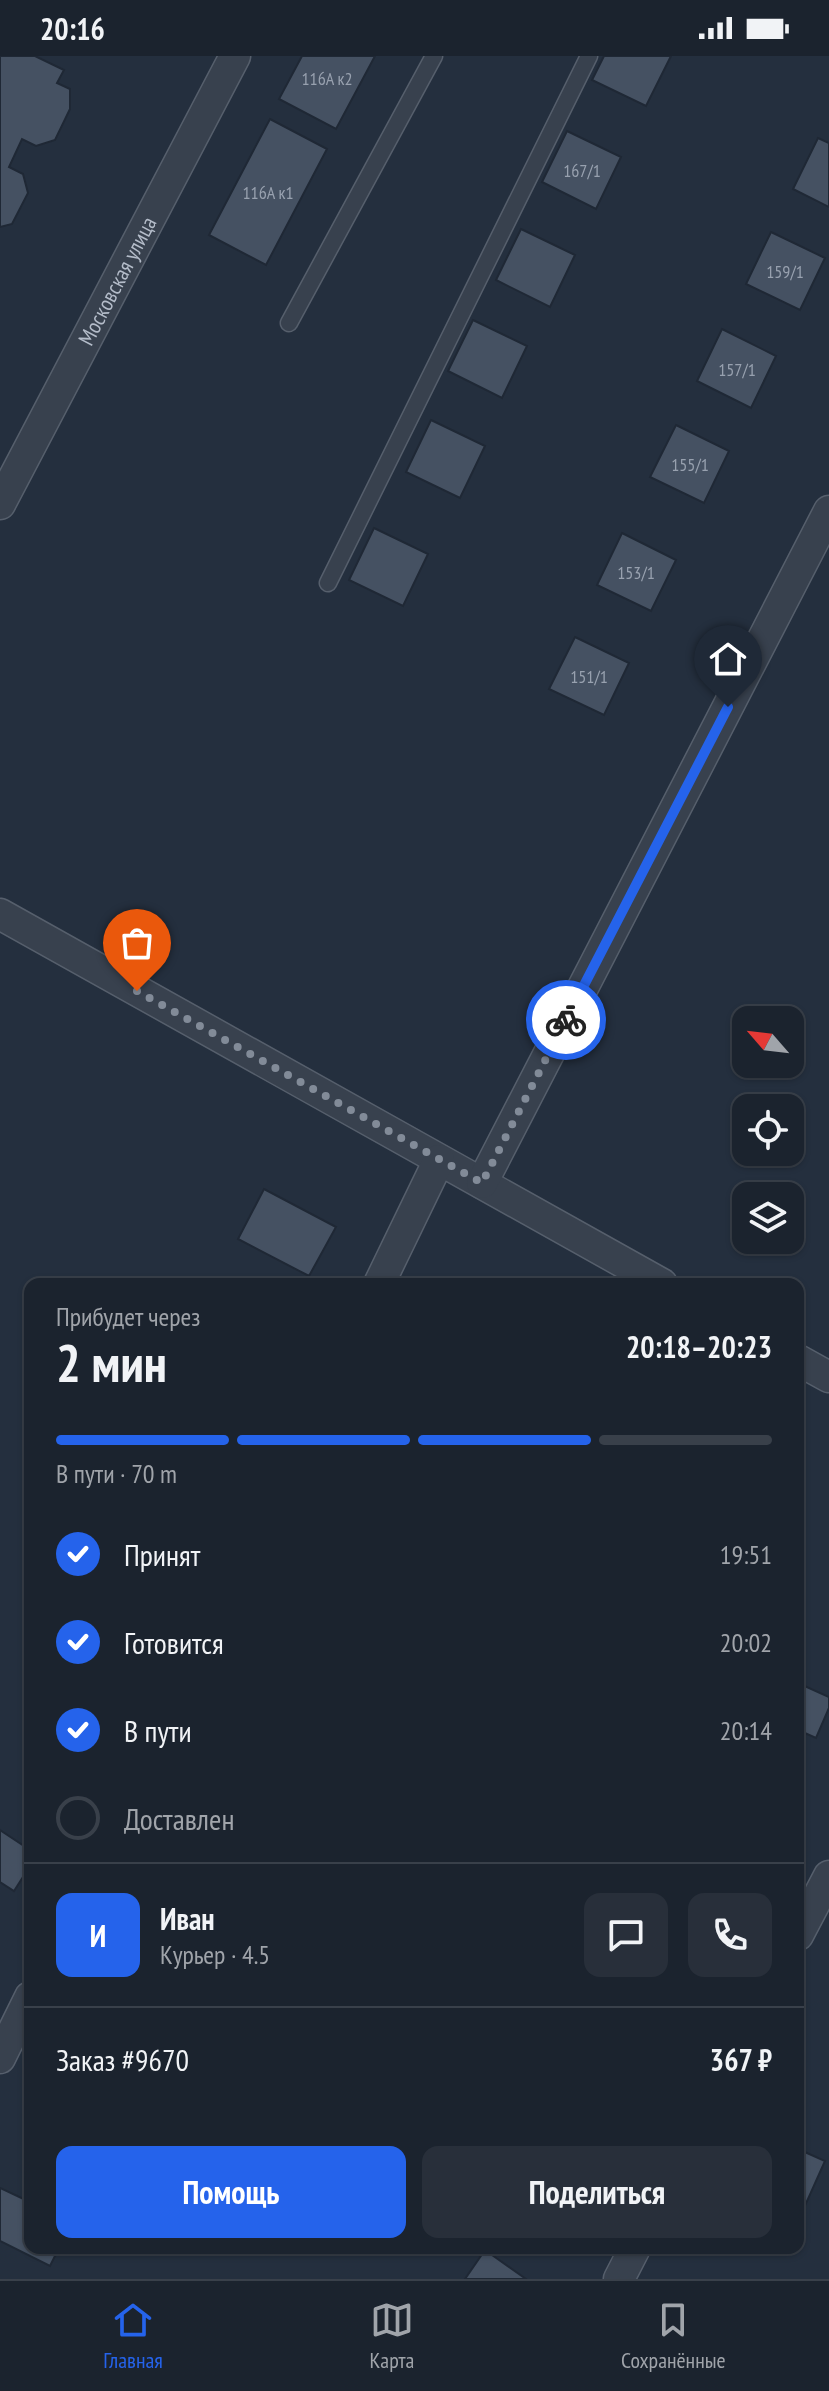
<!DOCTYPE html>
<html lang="ru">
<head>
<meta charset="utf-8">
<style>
  :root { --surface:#1b232e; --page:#282f3a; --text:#f1f3f6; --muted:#a0a4aa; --line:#39404a; --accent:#2563eb }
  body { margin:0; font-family:"PT Sans Narrow",sans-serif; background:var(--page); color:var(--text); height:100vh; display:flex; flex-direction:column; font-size:30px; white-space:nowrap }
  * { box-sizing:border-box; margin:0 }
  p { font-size:26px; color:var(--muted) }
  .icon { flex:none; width:44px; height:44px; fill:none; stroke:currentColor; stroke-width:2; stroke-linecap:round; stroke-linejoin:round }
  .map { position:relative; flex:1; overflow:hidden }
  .side { position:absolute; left:24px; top:1222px; width:780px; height:976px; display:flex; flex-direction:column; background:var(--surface); border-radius:16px; box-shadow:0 2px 6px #0004,0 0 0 2px var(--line) }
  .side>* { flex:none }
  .needle { width:52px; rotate:298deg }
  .buttons { position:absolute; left:732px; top:950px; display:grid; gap:16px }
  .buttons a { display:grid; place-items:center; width:72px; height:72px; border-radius:16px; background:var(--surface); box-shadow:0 2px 6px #0004,0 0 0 2px var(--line); font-size:40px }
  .pin { position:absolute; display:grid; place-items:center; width:68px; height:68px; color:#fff; margin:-82px -34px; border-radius:50% 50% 50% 0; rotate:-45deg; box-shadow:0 0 8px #0007 }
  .pin .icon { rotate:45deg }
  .courier { position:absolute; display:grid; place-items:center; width:80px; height:80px; margin:-40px; border:6px solid #2563eb; border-radius:50%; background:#fff; color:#222; box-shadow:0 2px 10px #0007 }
  .head em { font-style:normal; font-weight:800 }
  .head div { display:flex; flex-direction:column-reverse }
  .head { display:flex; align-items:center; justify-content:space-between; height:136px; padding:0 32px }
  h1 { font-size:52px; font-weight:800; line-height:60px }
  .bar { display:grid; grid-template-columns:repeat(4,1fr); gap:12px 8px; align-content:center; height:96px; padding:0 32px }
  .bar i { height:10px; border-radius:6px; background:var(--line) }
  .bar .active { background:var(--accent) }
  .bar p { grid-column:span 4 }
  .line { display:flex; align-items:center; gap:20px; padding:0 32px; border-top:2px solid var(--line) }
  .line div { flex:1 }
  .round { display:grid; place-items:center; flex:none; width:84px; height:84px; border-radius:16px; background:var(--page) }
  ol { padding:0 32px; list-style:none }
  li { display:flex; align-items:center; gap:24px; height:88px }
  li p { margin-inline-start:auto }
  li .icon { padding:8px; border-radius:50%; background:var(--accent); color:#fff; stroke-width:4 }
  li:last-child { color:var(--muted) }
  li i { width:44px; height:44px; border:4px solid var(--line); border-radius:50% }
  .button { display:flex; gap:16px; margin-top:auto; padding:16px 32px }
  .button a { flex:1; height:92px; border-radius:16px; background:var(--accent); color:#fff; font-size:32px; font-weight:800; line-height:92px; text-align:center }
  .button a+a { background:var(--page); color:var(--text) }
  .status { display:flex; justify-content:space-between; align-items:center; height:56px; padding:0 40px; background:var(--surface); direction:ltr }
  .status svg { height:22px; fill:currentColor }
  .tabs { display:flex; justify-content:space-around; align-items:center; height:112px; border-top:2px solid var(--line); background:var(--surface); font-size:22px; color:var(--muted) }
  .tabs a { display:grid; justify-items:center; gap:4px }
  .tabs .active { color:var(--accent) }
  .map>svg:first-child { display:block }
  .building { fill:#455162; stroke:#1f2835; stroke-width:2 }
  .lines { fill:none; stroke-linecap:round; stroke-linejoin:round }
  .lane-casing { stroke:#565f6c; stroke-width:19 }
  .street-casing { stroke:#565f6c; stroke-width:33 }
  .lane { stroke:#38414e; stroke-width:16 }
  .street { stroke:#38414e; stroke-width:30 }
  .done { stroke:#828b98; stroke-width:8; stroke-dasharray:0 14.4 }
  .route { stroke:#2563eb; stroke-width:10 }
  .labels { text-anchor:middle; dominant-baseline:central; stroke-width:8; stroke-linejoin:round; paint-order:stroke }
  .number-label { font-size:18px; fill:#98a1af }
  .street-label { font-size:22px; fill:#b4bcc9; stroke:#1d2633 }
</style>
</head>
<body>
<div class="status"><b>20:16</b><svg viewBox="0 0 49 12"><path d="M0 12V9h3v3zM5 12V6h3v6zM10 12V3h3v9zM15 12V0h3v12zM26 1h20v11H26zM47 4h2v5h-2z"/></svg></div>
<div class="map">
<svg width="829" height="2223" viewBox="0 0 829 2223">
  <rect width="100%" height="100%" fill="#242f3e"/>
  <g class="building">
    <path d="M0 0H35L64 14 57 27 70 33V53L55 84 36 90 22 83 9 111 23 118 28 137 12 168 0 171Z"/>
    <path d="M302 0H375L336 73 279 43Z"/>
    <path d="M604 0H671L646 50 592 24Z"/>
    <path d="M270 63 327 93 266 209 209 179Z"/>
    <path d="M567 75 621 101 596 153 542 126Z"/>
    <path d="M818 82 829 87V151L793 133Z"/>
    <path d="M521 173 575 199 550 251 496 224Z"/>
    <path d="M771 176 825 202 800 254 746 228Z"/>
    <path d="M473 264 527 290 502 342 448 315Z"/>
    <path d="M722 273 776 300 751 352 697 325Z"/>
    <path d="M431 364 485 390 460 442 406 416Z"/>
    <path d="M676 369 729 395 704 447 650 421Z"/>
    <path d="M374 472 428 498 403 550 349 524Z"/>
    <path d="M622 477 676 504 651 555 597 529Z"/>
    <path d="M575 581 629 607 604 659 549 633Z"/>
    <path d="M264 1133 336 1171 309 1220 238 1183Z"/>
    <path d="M798 1627 829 1641V1652L816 1682 798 1674Z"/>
    <path d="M0 1774 30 1794V1810L14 1835 0 1826Z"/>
    <path d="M798 2093 825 2105 804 2152 798 2149Z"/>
    <path d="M0 2132 30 2146V2192H59L50 2210 0 2185Z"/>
    <path d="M485 2194 526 2223H465Z"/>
  </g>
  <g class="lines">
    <g class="lane-casing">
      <g id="lane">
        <path d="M289 267 434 0"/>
        <path d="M328 527 589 0"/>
      </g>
    </g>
    <g class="street-casing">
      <g id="street">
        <path id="s1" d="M0 448 235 0"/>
        <path d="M0 858 662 1228"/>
        <path d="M482 1127 829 455"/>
        <path d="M379 1228 439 1104"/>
        <path d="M798 1304 829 1321"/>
        <path d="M798 1879 829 1820"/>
        <path d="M0 2002 30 1941"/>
        <path d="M619 2223 635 2192"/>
      </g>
    </g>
    <use href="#lane" class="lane"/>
    <use href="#street" class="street"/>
  </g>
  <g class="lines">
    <path class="done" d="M137 935 482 1127 566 964"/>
    <path class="route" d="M566 964 728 651"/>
  </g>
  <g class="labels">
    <g class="number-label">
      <text x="327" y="22">116А к2</text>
      <text x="582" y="114">167/1</text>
      <text x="268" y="136">116А к1</text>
      <text x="785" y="215">159/1</text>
      <text x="737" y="313">157/1</text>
      <text x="690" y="408">155/1</text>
      <text x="636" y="516">153/1</text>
      <text x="589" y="620">151/1</text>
    </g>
    <g class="street-label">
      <text stroke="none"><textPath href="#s1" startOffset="252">Московская улица</textPath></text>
    </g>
  </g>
</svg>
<div class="buttons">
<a><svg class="needle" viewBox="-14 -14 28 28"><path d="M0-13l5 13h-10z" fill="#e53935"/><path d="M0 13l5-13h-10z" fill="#a0a4aa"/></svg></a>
<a><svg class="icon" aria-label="locate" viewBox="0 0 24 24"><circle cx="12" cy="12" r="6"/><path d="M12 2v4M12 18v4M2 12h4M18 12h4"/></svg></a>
<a><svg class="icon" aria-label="layers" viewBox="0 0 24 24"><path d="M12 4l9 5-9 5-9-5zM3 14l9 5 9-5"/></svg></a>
</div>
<div class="pin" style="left:137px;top:935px;background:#ea580c"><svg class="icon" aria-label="bag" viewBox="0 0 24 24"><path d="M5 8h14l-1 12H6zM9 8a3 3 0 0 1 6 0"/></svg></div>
<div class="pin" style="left:728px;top:651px;background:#1f2937"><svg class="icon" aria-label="home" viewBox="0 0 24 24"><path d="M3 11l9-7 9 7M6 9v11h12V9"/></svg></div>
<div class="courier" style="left:566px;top:964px"><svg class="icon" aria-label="bike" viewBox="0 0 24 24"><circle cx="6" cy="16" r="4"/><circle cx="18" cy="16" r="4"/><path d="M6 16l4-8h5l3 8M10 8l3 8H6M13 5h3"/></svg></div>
<section class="side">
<div class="head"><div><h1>2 мин</h1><p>Прибудет через</p></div><em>20:18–20:23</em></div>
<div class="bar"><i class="active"></i><i class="active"></i><i class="active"></i><i></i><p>В пути · 70 m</p></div>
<ol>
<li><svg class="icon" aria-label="check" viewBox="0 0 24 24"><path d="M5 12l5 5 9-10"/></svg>Принят<p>19:51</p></li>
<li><svg class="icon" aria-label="check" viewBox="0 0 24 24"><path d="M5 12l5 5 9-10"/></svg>Готовится<p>20:02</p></li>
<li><svg class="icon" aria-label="check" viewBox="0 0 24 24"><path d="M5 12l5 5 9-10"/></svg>В пути<p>20:14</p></li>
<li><i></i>Доставлен</li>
</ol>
<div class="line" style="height:144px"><b class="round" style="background:var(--accent);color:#fff">И</b><div><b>Иван</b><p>Курьер · 4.5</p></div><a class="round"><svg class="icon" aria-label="chat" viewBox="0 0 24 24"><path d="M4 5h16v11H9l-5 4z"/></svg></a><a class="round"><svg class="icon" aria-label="phone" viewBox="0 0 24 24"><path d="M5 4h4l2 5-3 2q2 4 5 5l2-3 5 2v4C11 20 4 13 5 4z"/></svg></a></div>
<div class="line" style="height:104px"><div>Заказ #9670</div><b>367 ₽</b></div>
<div class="button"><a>Помощь</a><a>Поделиться</a></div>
</section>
</div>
<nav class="tabs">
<a class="active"><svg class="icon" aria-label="home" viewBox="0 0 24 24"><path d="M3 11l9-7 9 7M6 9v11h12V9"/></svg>Главная</a>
<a><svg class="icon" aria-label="map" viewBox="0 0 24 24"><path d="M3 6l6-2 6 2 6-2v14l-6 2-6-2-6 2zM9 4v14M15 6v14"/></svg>Карта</a>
<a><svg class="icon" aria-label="saved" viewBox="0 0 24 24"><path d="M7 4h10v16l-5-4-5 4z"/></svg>Сохранённые</a>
</nav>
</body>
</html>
